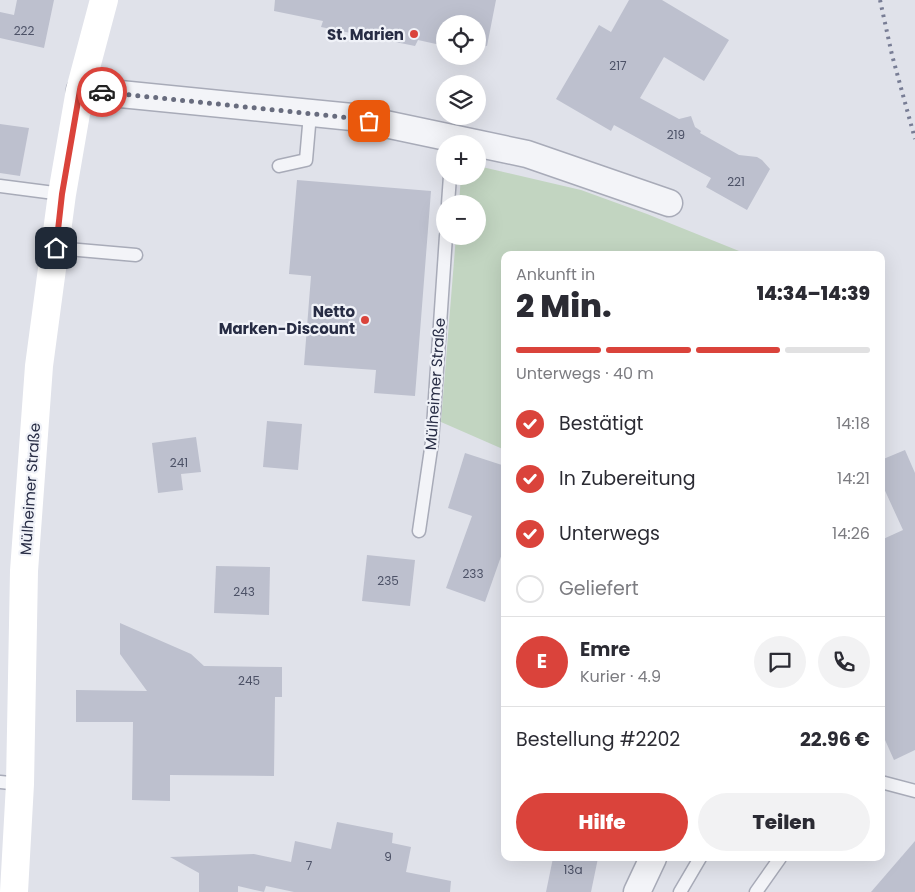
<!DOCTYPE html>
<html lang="de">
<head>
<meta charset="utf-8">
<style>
  :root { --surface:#fff; --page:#f2f2f3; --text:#2b2b33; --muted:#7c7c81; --line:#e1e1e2; --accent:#da433b }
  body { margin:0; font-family:Poppins,sans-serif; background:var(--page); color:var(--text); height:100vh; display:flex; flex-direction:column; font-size:19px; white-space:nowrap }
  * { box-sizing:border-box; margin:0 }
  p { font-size:16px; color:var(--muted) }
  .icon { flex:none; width:28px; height:28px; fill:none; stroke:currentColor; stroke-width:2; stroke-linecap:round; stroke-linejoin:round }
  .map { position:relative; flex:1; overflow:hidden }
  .sheet { position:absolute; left:501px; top:251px; width:384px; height:610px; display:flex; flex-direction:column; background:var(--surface); border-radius:10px; box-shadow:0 5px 20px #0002 }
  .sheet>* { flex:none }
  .fabs { position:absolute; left:436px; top:15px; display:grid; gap:10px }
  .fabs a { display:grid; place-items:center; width:50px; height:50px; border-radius:50%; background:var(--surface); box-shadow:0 5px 20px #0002; font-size:25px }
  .pin { position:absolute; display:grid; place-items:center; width:42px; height:42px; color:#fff; margin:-21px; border-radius:10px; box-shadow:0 2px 8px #0006 }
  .courier { position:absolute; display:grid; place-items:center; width:50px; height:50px; margin:-25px; border:4px solid #da433b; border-radius:50%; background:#fff; color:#222; box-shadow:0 1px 6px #0007 }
  .summary em { font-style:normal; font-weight:800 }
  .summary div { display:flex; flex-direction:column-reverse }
  .summary { display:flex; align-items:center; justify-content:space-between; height:85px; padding:0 15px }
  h1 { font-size:32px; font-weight:800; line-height:38px }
  .bar { display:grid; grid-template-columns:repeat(4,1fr); gap:8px 5px; align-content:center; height:60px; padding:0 15px }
  .bar i { height:6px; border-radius:4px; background:var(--line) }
  .bar .selected { background:var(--accent) }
  .bar p { grid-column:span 4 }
  .line { display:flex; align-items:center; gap:12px; padding:0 15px; border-top:1px solid var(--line) }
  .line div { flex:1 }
  .round { display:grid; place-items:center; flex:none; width:52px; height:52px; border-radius:26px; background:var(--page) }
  ol { padding:0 15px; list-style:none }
  li { display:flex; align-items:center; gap:15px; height:55px }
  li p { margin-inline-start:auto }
  li .icon { padding:5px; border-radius:50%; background:var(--accent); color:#fff; stroke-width:4 }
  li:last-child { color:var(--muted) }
  li i { width:28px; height:28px; border:2px solid var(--line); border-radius:50% }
  .primary-button { display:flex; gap:10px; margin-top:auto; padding:10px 15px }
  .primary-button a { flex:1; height:58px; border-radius:30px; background:var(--accent); color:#fff; font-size:20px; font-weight:800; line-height:58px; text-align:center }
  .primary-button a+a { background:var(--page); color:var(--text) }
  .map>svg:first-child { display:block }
  .green { fill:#c2d5c1 }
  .building { fill:#bdc0ce }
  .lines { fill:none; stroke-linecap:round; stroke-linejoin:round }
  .service-casing { stroke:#a8abb8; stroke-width:15 }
  .minor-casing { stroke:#a8abb8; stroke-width:29 }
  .service { stroke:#f3f4f8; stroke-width:12 }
  .minor { stroke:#f3f4f8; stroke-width:26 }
  .secondary { stroke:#fff; stroke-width:28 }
  .rail { stroke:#787d95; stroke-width:4; stroke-dasharray:2.5 5; stroke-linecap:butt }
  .done { stroke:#686c7e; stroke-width:5; stroke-dasharray:0 9 }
  .route { stroke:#da433b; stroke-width:6 }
  .poi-dot { fill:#da433b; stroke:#f0f2f8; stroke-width:2 }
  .labels { text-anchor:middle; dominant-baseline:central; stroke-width:4.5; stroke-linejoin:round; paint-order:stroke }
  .number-label { font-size:12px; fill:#4c5166 }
  .poi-label { font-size:15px; font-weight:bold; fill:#272c44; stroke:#f0f2f8; text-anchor:end }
  .street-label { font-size:15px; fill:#272c44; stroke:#f0f2f8 }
</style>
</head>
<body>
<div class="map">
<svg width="915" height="892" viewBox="0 0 915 892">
  <rect width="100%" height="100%" fill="#e0e2ea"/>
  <path class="green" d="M478 166 581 190 647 214 749 255H505V450L441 422 456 236H478V204H459L461 176H478Z"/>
  <g class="building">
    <path d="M17 0H54L44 48 0 38V12L14 15Z"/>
    <path d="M275 0H496L487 46 481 45 479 53H478V24H445V46L418 40 415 46 321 27 323 21 274 11Z"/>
    <path d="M629 0H662L729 40 704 81 664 57 640 98 679 119 691 116 695 127 701 131 700 133 739 155 757 157 762 160 770 169 747 210 706 187 711 178 614 125 611 131 556 99 599 25 611 32Z"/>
    <path d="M0 124 29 128 20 176 0 173Z"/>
    <path d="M297 180 431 191 415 396 374 393 376 370 304 365 311 276 289 274Z"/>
    <path d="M267 421 302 424 298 470 263 467Z"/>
    <path d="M196 437 201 472 181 474 183 490 158 493 152 443Z"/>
    <path d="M905 450 915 473V750L894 760 881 731V540L903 530 881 482V460Z"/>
    <path d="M465 453 505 466V545L485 602 446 588 472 516 448 508Z"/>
    <path d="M367 555 415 560 410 606 362 601Z"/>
    <path d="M216 566 270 567 269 615 214 613Z"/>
    <path d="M120 623 191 654 204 666 282 667V697H275L274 776 170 775V801L132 800 133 722H76V690L147 691 120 654Z"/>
    <path d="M337 822 393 833 392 843 411 847 406 872 451 881 450 892H294L266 886 264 892 238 886V892H199V873L170 857 254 854 291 862 295 841 331 849Z"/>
    <path d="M915 841V892H871Z"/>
    <path d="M553 858H598L591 892H546Z"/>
  </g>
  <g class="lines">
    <g class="service-casing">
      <g id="service">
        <path d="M279 166 306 160 310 114"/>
        <path d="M0 186 62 194"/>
        <path d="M448 204 450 176"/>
        <path d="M56 248 136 255"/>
        <path d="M419 531 432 442 446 236"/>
        <path d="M0 782 20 784"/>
        <path d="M881 782 915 791"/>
        <path d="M680 892 700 858"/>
        <path d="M756 892 780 858"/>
      </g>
    </g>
    <g class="minor-casing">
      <g id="minor">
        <path d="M80 90 352 117 527 154 669 203"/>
        <path d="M637 892 653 858"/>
      </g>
    </g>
    <use href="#service" class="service"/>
    <use href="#minor" class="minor"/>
    <path class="secondary" d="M14 892 20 784 24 571 39 366 62 194 80 90 104 0"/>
    <path class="rail" d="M880 0 892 55 915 139"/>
  </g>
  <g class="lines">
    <path class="done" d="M102 92 352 118 369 121"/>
    <path class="route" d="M56 248 62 194 80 90 102 92"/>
  </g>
  <g class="poi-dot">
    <circle cx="414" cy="34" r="5"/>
    <circle cx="365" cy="320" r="5"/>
  </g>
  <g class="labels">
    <g class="number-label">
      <text x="24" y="30">222</text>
      <text x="618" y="65">217</text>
      <text x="676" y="134">219</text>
      <text x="736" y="181">221</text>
      <text x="179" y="462">241</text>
      <text x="473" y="573">233</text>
      <text x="388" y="580">235</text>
      <text x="244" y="591">243</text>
      <text x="249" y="680">245</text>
      <text x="388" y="856">9</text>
      <text x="309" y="865">7</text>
      <text x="573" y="869">13a</text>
    </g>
    <g class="poi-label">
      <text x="404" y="34">St. Marien</text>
      <text x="355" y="311">Netto<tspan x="355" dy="17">Marken-Discount</tspan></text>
    </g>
    <g class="street-label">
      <text transform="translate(435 384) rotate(-86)">Mülheimer Straße</text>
      <text transform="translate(30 489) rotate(-86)">Mülheimer Straße</text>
    </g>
  </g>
</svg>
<div class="fabs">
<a><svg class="icon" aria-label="locate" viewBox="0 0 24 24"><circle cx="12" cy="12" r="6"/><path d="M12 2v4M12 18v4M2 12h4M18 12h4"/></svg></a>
<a><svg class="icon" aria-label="layers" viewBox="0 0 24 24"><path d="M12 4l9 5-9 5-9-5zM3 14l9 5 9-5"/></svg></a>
<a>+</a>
<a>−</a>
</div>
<div class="pin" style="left:369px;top:121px;background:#ea580c"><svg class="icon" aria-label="bag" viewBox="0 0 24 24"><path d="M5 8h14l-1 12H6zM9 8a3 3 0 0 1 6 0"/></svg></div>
<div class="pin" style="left:56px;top:248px;background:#1f2937"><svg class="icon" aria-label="home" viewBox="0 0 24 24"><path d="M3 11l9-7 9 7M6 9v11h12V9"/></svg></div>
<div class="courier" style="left:102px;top:92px"><svg class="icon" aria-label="car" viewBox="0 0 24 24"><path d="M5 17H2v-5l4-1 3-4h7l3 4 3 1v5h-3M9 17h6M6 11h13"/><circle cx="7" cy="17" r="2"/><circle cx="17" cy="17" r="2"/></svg></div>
<section class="sheet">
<div class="summary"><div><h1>2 Min.</h1><p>Ankunft in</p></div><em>14:34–14:39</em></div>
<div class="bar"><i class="selected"></i><i class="selected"></i><i class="selected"></i><i></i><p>Unterwegs · 40 m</p></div>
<ol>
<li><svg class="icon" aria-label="check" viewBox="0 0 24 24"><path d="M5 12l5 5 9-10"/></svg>Bestätigt<p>14:18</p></li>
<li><svg class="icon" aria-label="check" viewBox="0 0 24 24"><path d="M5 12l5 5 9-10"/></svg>In Zubereitung<p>14:21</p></li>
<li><svg class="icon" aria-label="check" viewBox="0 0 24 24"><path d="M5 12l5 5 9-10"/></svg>Unterwegs<p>14:26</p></li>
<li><i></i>Geliefert</li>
</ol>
<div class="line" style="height:90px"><b class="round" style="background:var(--accent);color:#fff">E</b><div><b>Emre</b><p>Kurier · 4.9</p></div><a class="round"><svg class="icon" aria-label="chat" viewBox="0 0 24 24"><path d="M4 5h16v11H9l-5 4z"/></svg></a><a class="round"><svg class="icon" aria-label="phone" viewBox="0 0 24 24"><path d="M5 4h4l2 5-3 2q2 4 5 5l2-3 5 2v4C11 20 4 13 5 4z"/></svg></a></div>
<div class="line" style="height:65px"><div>Bestellung #2202</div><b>22.96 €</b></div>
<div class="primary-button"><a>Hilfe</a><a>Teilen</a></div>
</section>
</div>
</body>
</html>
